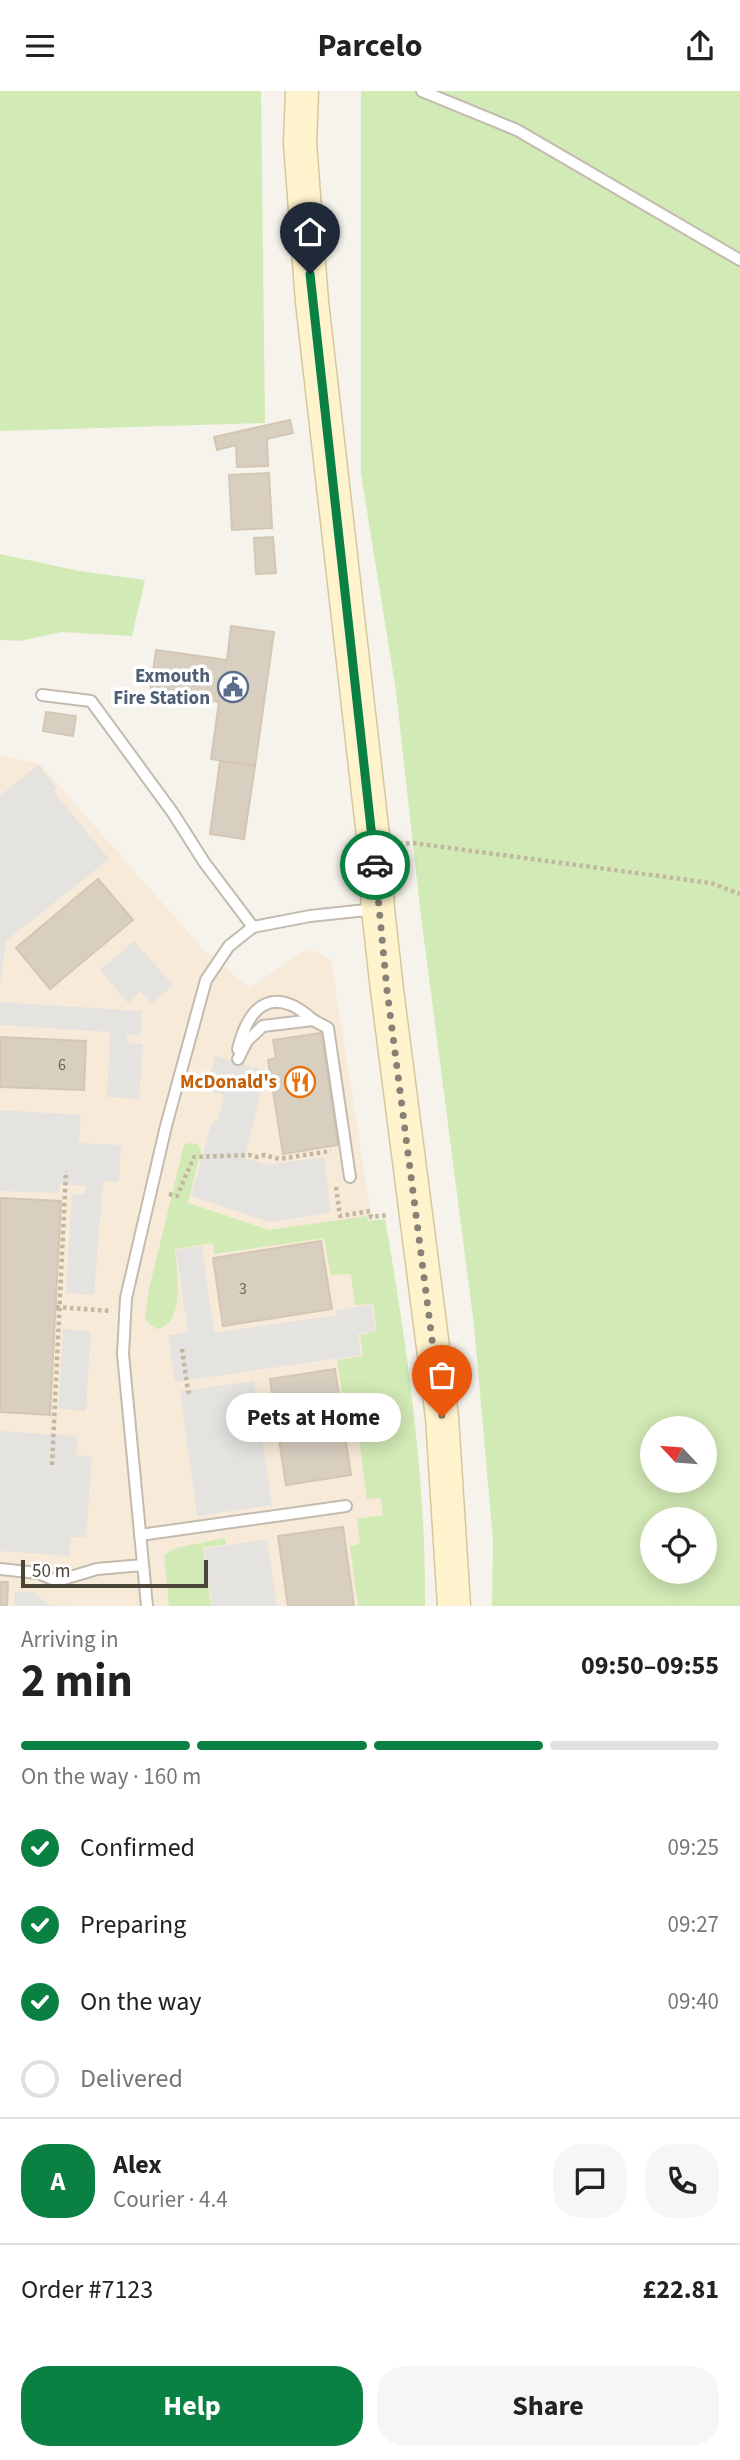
<!DOCTYPE html>
<html lang="en">
<head>
<meta charset="utf-8">
<style>
  :root { --surface:#fff; --page:#f6f6f6; --text:#222; --muted:#767676; --line:#e0e0e0; --accent:#0b8043 }
  body { margin:0; font-family:"Source Sans 3",sans-serif; background:var(--page); color:var(--text); height:100vh; display:flex; flex-direction:column; font-size:26px; white-space:nowrap }
  * { box-sizing:border-box; margin:0 }
  p { font-size:23px; color:var(--muted) }
  .icon { flex:none; width:38px; height:38px; fill:none; stroke:currentColor; stroke-width:2; stroke-linecap:round; stroke-linejoin:round }
  .map { position:relative; height:1515px; overflow:hidden }
  .sheet { display:flex; flex-direction:column; background:var(--surface); flex:1 }
  .sheet>* { flex:none }
  .needle { width:46px; rotate:296deg }
  .fabs { position:absolute; left:640px; top:1325px; display:grid; gap:14px }
  .fabs a { display:grid; place-items:center; width:77px; height:77px; border-radius:50%; background:var(--surface); box-shadow:0 4px 18px #0003; font-size:35px }
  .scale { position:absolute; left:21px; bottom:18px; width:187px; box-sizing:border-box; padding-left:7px; border:4px solid #4b4439; border-top:0; font-size:19px; line-height:24px; white-space:nowrap; color:#4b4439; -webkit-text-stroke:5px #fff; paint-order:stroke }
  .pin { position:absolute; display:grid; place-items:center; width:60px; height:60px; color:#fff; margin:-72px -30px; border-radius:50% 50% 50% 0; rotate:-45deg; box-shadow:0 0 7px #0007 }
  .pin .icon { rotate:45deg }
  .courier { position:absolute; display:grid; place-items:center; width:70px; height:70px; margin:-35px; border:5px solid #0b8043; border-radius:50%; background:#fff; color:#222; box-shadow:0 2px 9px #0007 }
  .bubble { position:absolute; height:49px; border-radius:24px; background:var(--surface); box-shadow:0 4px 18px #0003; font-size:23px; font-weight:700; line-height:49px; text-align:center }
  .summary em { font-style:normal; font-weight:700 }
  .summary div { display:flex; flex-direction:column-reverse }
  .summary { display:flex; align-items:center; justify-content:space-between; height:119px; padding:0 21px }
  h1 { font-size:46px; font-weight:700; line-height:52px }
  .bar { display:grid; grid-template-columns:repeat(4,1fr); gap:10px 7px; align-content:center; height:84px; padding:0 21px }
  .bar i { height:9px; border-radius:5px; background:var(--line) }
  .bar .on { background:var(--accent) }
  .bar p { grid-column:span 4 }
  .line { display:flex; align-items:center; gap:18px; padding:0 21px; border-top:2px solid var(--line) }
  .line div { flex:1 }
  .round { display:grid; place-items:center; flex:none; width:74px; height:74px; border-radius:28px; background:var(--page) }
  ol { padding:0 21px; list-style:none }
  li { display:flex; align-items:center; gap:21px; height:77px }
  li p { margin-inline-start:auto }
  li .icon { padding:7px; border-radius:50%; background:var(--accent); color:#fff; stroke-width:4 }
  li:last-child { color:var(--muted) }
  li i { width:38px; height:38px; border:4px solid var(--line); border-radius:50% }
  .cta { display:flex; gap:14px; margin-top:auto; padding:14px 21px }
  .cta a { flex:1; height:80px; border-radius:28px; background:var(--accent); color:#fff; font-size:28px; font-weight:700; line-height:80px; text-align:center }
  .cta a+a { background:var(--page); color:var(--text) }
  header { display:flex; justify-content:space-between; align-items:center; height:91px; padding:0 21px; background:var(--surface); font-size:32px; font-weight:700 }
  .map>svg:first-child { display:block }
  .commercial { fill:#f7ead8 }
  .green { fill:#d2eab5; fill-rule:evenodd }
  .parking { fill:#e5e3e0 }
  .building { fill:#d8cfc1; stroke:#d3c7b4; stroke-width:2 }
  .lines { fill:none; stroke-linecap:round; stroke-linejoin:round }
  .lane-casing { stroke:#c2bbae; stroke-width:14 }
  .secondary-casing { stroke:#d6c79b; stroke-width:35 }
  .path { stroke:#c4b79f; stroke-width:4.5; stroke-dasharray:3.5 3.5; stroke-linecap:butt }
  .lane { stroke:#fff; stroke-width:10 }
  .secondary { stroke:#fff3cd; stroke-width:32 }
  .done { stroke:#878178; stroke-width:7; stroke-dasharray:0 12.6 }
  .route { stroke:#0b8043; stroke-width:9 }
  .labels { text-anchor:middle; dominant-baseline:central; stroke-width:7; stroke-linejoin:round; paint-order:stroke }
  .number-label { font-size:16px; fill:#6e675b }
  .service-label { font-size:19px; font-weight:bold; fill:#4e5e75; stroke:#fff; text-anchor:end }
  .food-label { font-size:19px; font-weight:bold; fill:#c56008; stroke:#fff; text-anchor:end }
</style>
</head>
<body>
<header><svg class="icon" aria-label="menu" viewBox="0 0 24 24"><path d="M4 6h16M4 12h16M4 18h16"/></svg>Parcelo<svg class="icon" aria-label="share" viewBox="0 0 24 24"><path d="M12 15V3M7 8l5-5 5 5M5 13v7h14v-7"/></svg></header>
<div class="map">
<svg width="740" height="1515" viewBox="0 0 740 1515">
  <rect width="100%" height="100%" fill="#f6f3ec"/>
  <path class="commercial" d="M0 665 40 673 203 858 250 897 309 857 331 869 377 1162 416 1515H0Z"/>
  <g class="green">
    <path d="M0 0H261L265 332 0 340Z"/>
    <path d="M361 0H740V1515H492L493 1449 474 1234 420 817 396 600 361 383ZM653 1337H705V1390H653ZM653 1428H705V1480H653Z"/>
    <path d="M0 463 79 480 145 489 132 545 61 541 20 550 0 549Z"/>
    <path d="M189 1052 198 1053 201 1059 188 1112 269 1139 367 1125 368 1130 385 1128C407 1255 426 1386 425 1515H358L350 1455 360 1453 357 1428 383 1424 381 1407 367 1408 358 1340H348L337 1269 363 1265 360 1244 377 1240 373 1213 355 1214 351 1183 331 1184 324 1147 214 1163 213 1152 175 1158C176 1178 187 1234 156 1238L145 1229 149 1198 184 1054Z"/>
    <path d="M225 1447 226 1453 203 1457 211 1515H169L164 1464 176 1457Z"/>
  </g>
  <g class="parking">
    <path d="M38 674 57 697 53 700 109 768 6 850 0 896V705Z"/>
    <path d="M134 850 173 894 152 913 141 900 128 912 100 879Z"/>
    <path d="M0 911 142 920 141 944H127V952L143 953 139 1008 107 1006 110 941 0 934Z"/>
    <path d="M215 965 266 980 245 1067 267 1074 324 1066 331 1122 269 1131 191 1105 211 1033 218 1029 224 1004 206 999Z"/>
    <path d="M0 1019 81 1024 79 1052 121 1054 119 1091 103 1090 94 1204 66 1202 72 1103H85L86 1095 59 1093V1102L0 1100Z"/>
    <path d="M202 1155 214 1242 337 1224V1219L372 1214 376 1240 358 1243 361 1264 175 1291 168 1244 188 1241 176 1159Z"/>
    <path d="M63 1238 91 1240 86 1320 58 1318Z"/>
    <path d="M254 1290 272 1414 197 1425 180 1300Z"/>
    <path d="M0 1340 77 1345 76 1364 92 1365 86 1446H71L69 1465 0 1460Z"/>
    <path d="M267 1448 277 1515H212L204 1458Z"/>
    <path d="M14 1501H33L49 1514 73 1515H14Z"/>
  </g>
  <g class="building">
    <path d="M290 329 293 342 267 348 268 375 237 376 236 354 217 359 214 346Z"/>
    <path d="M269 382 272 437 232 439 229 384Z"/>
    <path d="M273 446 276 482 256 483 254 447Z"/>
    <path d="M231 535 274 541 255 675 211 668 219 611 150 602 156 559 227 569Z"/>
    <path d="M46 621 76 625 73 645 43 640Z"/>
    <path d="M220 670 255 675 244 748 210 743Z"/>
    <path d="M98 788 133 829 50 898 16 857Z"/>
    <path d="M321 942 338 1054 283 1063 268 969 276 967 273 949Z"/>
    <path d="M0 946 86 950 84 999 0 996Z"/>
    <path d="M0 1107 61 1110 50 1324 0 1321Z"/>
    <path d="M321 1150 332 1218 223 1235 213 1167Z"/>
    <path d="M335 1278 351 1384 286 1394 270 1288Z"/>
    <path d="M343 1436 354 1515H288L278 1445Z"/>
    <path d="M0 1491H8L7 1515H0Z"/>
  </g>
  <g class="lines">
    <g class="lane-casing">
      <g id="lane">
        <path d="M422 0 517 39 740 169"/>
        <path d="M42 604 91 610 173 722 204 771 253 836"/>
        <path d="M238 958C249 913 274 894 313 929"/>
        <path d="M238 968 247 950 263 935 313 929 328 937 350 1086"/>
        <path d="M140 1444 346 1415"/>
        <path d="M0 1478 38 1482 57 1490 97 1478 143 1474"/>
        <path d="M147 1515 123 1263 126 1207 166 1035 206 889 229 855 253 836 310 825 376 818"/>
      </g>
    </g>
    <g class="secondary-casing">
      <path id="secondary" d="M302 0 300 52 312 211 374 754 378 818 387 899 442 1326 454 1515"/>
    </g>
    <g class="path">
      <path d="M399 753 413 752 711 792 740 803"/>
      <path d="M336 1096 340 1125 370 1120 371 1126 388 1124"/>
      <path d="M169 1103 177 1105 194 1066 249 1064 257 1066 265 1064 279 1068 331 1060"/>
      <path d="M56 1216 111 1220"/>
      <path d="M182 1258 188 1300 191 1304"/>
      <path d="M52 1374 66 1080"/>
    </g>
    <use href="#lane" class="lane"/>
    <use href="#secondary" class="secondary"/>
  </g>
  <g class="lines">
    <path class="done" d="M375 774 387 899 442 1326"/>
    <path class="route" d="M310 183 375 774"/>
  </g>
  <defs>
    <g id="civic-ring" transform="scale(1.575)"><circle r="9.5" fill="#fff" stroke="#5c6f8a" stroke-width="1.5"/><path d="M-.6-6.5H3V-4.5H.6V-3L4-1V1h2V6H-6V1h2V-1L-.6-3ZM-1.2 2.5V6h2.4V2.5Z" fill="#5c6f8a"/></g>
    <g id="restaurant-ring" transform="scale(1.575)"><circle r="9.5" fill="#fff" stroke="#e8710a" stroke-width="1.5"/><path d="M-5-6h1v4h1v-4h1v4h1v-4h1v5L-1.5 .5V6h-2V.5L-5-1ZM5-6V6H3V1.5H1.5Q1.5-4 5-6Z" fill="#e8710a"/></g>
  </defs>
  <g fill-rule="evenodd">
    <use href="#civic-ring" x="233" y="596"/>
    <use href="#restaurant-ring" x="300" y="991"/>
  </g>
  <g class="labels">
    <g class="number-label">
      <text x="62" y="974">6</text>
      <text x="243" y="1198">3</text>
    </g>
    <g class="service-label">
      <text x="210" y="585">Exmouth<tspan x="210" dy="22">Fire Station</tspan></text>
    </g>
    <g class="food-label">
      <text x="277" y="991">McDonald's</text>
    </g>
  </g>
</svg>
<div class="fabs">
<a><svg class="needle" viewBox="-14 -14 28 28"><path d="M0-13l5 13h-10z" fill="#e53935"/><path d="M0 13l5-13h-10z" fill="#767676"/></svg></a>
<a><svg class="icon" aria-label="locate" viewBox="0 0 24 24"><circle cx="12" cy="12" r="6"/><path d="M12 2v4M12 18v4M2 12h4M18 12h4"/></svg></a>
</div>
<div class="scale">50 m</div>
<div class="pin" style="left:442px;top:1326px;background:#ea580c"><svg class="icon" aria-label="bag" viewBox="0 0 24 24"><path d="M5 8h14l-1 12H6zM9 8a3 3 0 0 1 6 0"/></svg></div>
<div class="pin" style="left:310px;top:183px;background:#1f2937"><svg class="icon" aria-label="home" viewBox="0 0 24 24"><path d="M3 11l9-7 9 7M6 9v11h12V9"/></svg></div>
<div class="courier" style="left:375px;top:774px"><svg class="icon" aria-label="car" viewBox="0 0 24 24"><path d="M5 17H2v-5l4-1 3-4h7l3 4 3 1v5h-3M9 17h6M6 11h13"/><circle cx="7" cy="17" r="2"/><circle cx="17" cy="17" r="2"/></svg></div>
<div class="bubble" style="left:226px;top:1302px;width:175px">Pets at Home</div>
</div>
<section class="sheet">
<div class="summary"><div><h1>2 min</h1><p>Arriving in</p></div><em>09:50–09:55</em></div>
<div class="bar"><i class="on"></i><i class="on"></i><i class="on"></i><i></i><p>On the way · 160 m</p></div>
<ol>
<li><svg class="icon" aria-label="check" viewBox="0 0 24 24"><path d="M5 12l5 5 9-10"/></svg>Confirmed<p>09:25</p></li>
<li><svg class="icon" aria-label="check" viewBox="0 0 24 24"><path d="M5 12l5 5 9-10"/></svg>Preparing<p>09:27</p></li>
<li><svg class="icon" aria-label="check" viewBox="0 0 24 24"><path d="M5 12l5 5 9-10"/></svg>On the way<p>09:40</p></li>
<li><i></i>Delivered</li>
</ol>
<div class="line" style="height:126px"><b class="round" style="background:var(--accent);color:#fff">A</b><div><b>Alex</b><p>Courier · 4.4</p></div><a class="round"><svg class="icon" aria-label="chat" viewBox="0 0 24 24"><path d="M4 5h16v11H9l-5 4z"/></svg></a><a class="round"><svg class="icon" aria-label="phone" viewBox="0 0 24 24"><path d="M5 4h4l2 5-3 2q2 4 5 5l2-3 5 2v4C11 20 4 13 5 4z"/></svg></a></div>
<div class="line" style="height:91px"><div>Order #7123</div><b>£22.81</b></div>
<div class="cta"><a>Help</a><a>Share</a></div>
</section>
</body>
</html>
